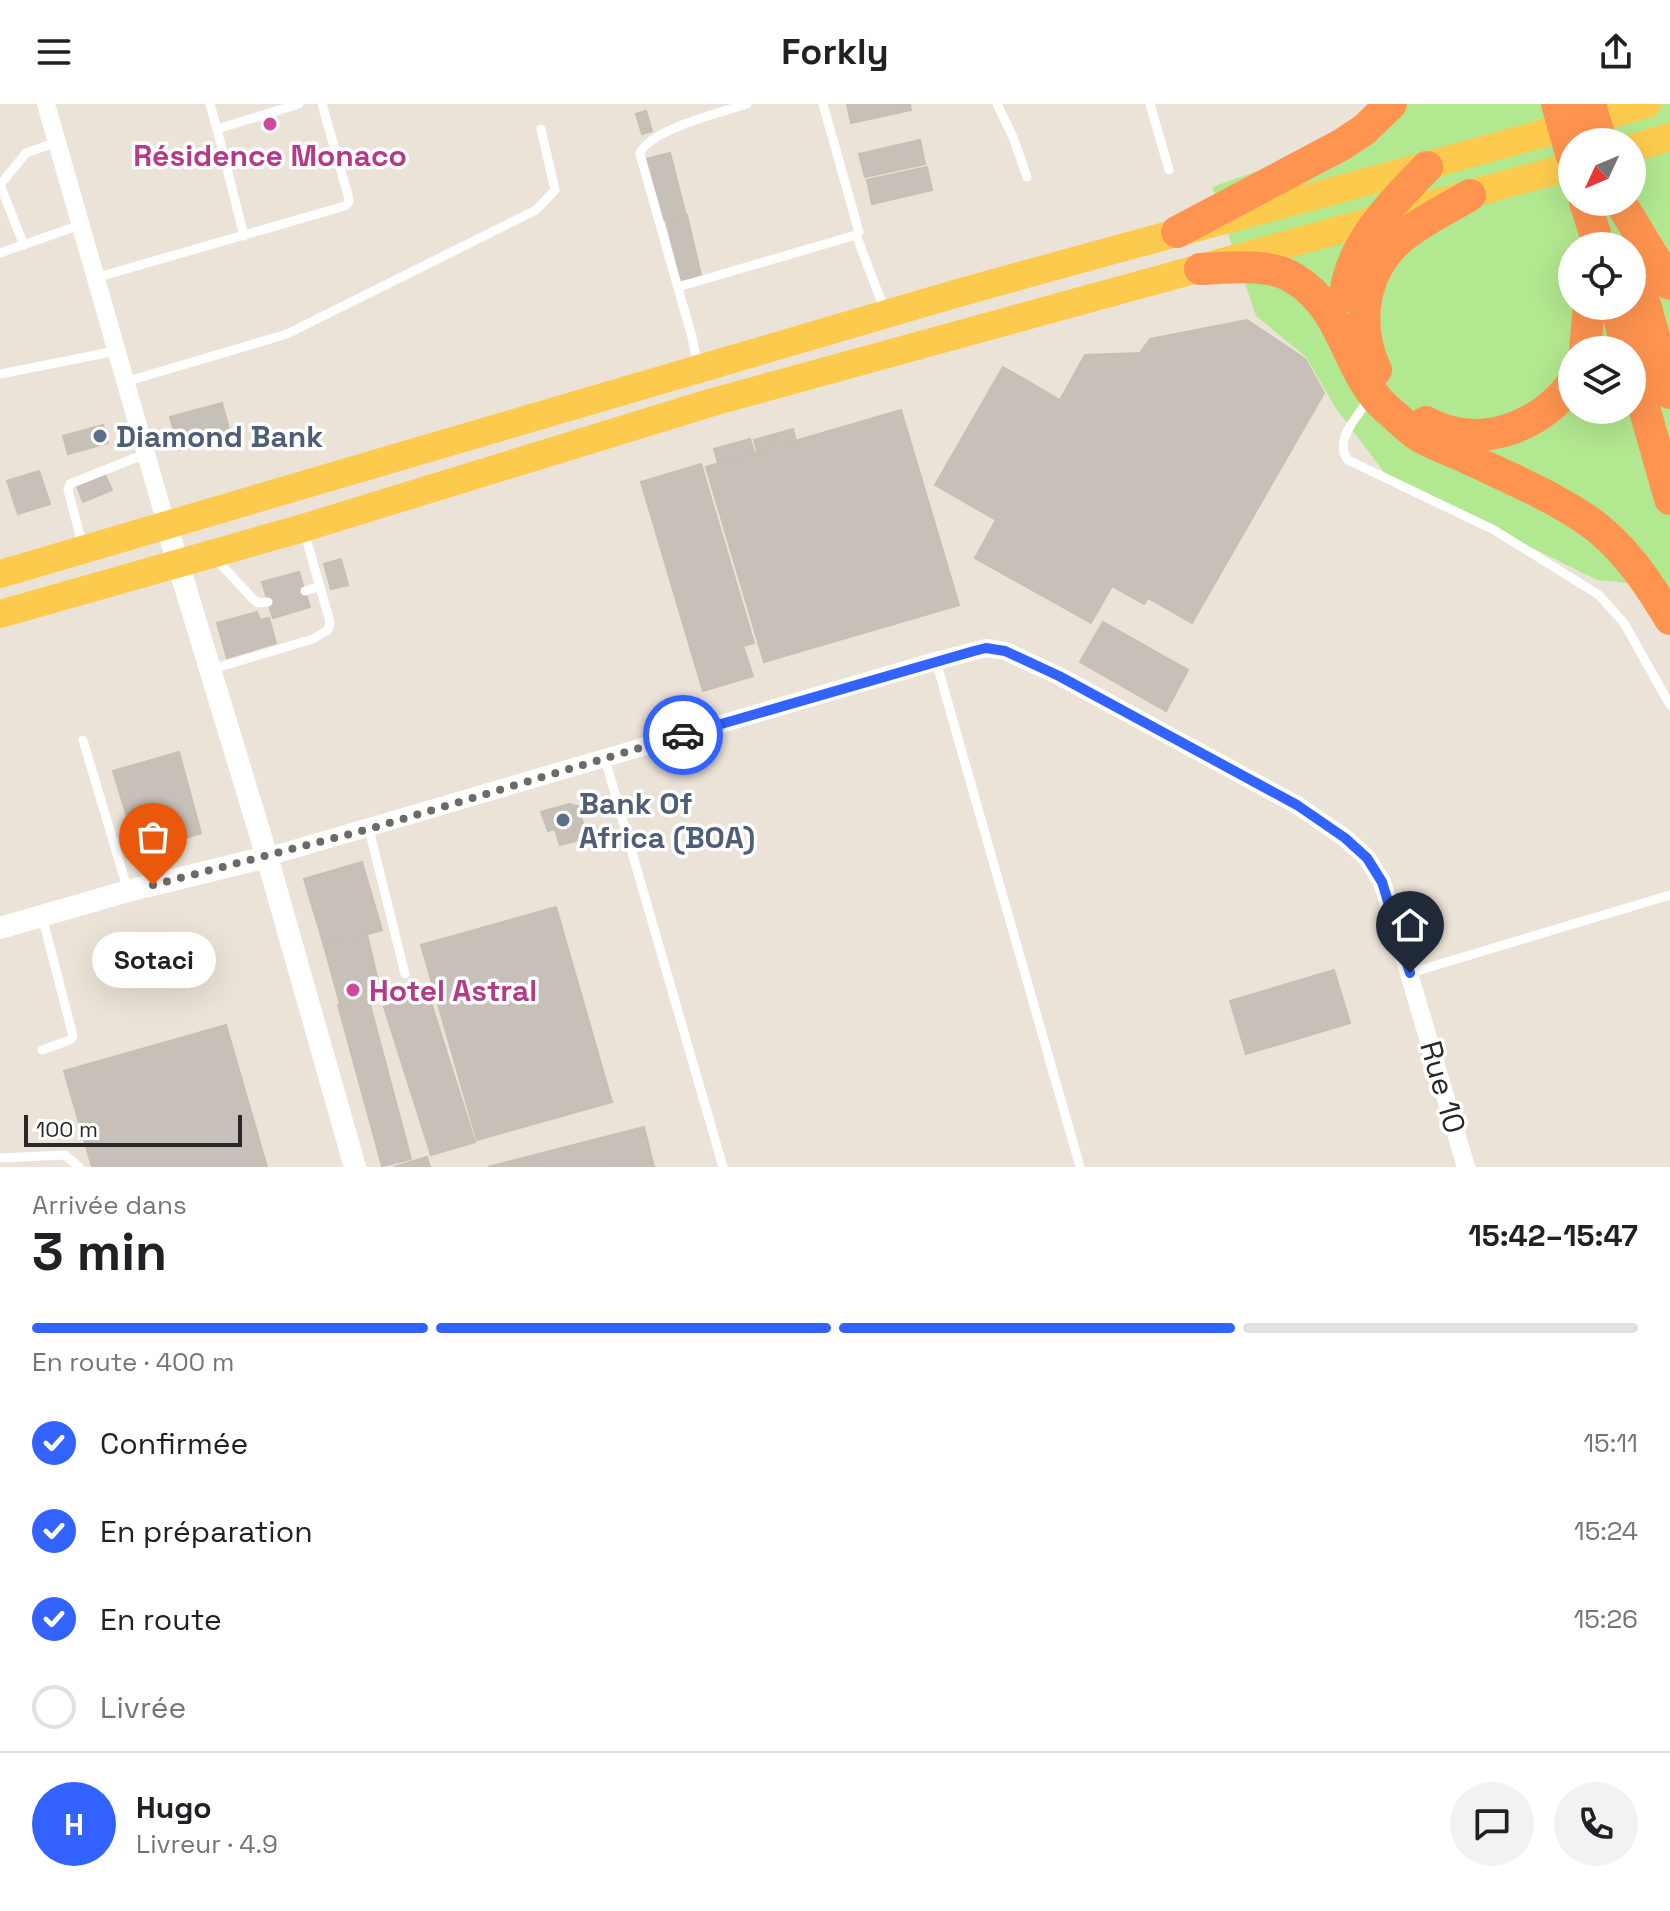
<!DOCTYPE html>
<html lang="fr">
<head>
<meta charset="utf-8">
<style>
  :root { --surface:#fff; --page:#f2f2f2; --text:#202124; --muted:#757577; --line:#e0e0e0; --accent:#3262ff }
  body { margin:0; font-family:"Space Grotesk",sans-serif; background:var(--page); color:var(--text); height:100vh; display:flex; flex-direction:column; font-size:30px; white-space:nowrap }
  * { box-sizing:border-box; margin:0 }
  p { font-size:26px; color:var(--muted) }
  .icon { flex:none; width:44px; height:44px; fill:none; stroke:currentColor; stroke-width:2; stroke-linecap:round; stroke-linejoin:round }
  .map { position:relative; height:1063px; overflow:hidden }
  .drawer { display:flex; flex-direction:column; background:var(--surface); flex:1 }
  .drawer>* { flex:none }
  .needle { width:52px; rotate:226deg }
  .tools { position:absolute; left:1558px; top:24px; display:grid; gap:16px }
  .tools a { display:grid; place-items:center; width:88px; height:88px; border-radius:50%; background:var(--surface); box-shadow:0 8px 32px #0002; font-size:40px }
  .scale { position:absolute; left:24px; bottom:20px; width:218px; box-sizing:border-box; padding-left:8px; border:4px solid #282828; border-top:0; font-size:22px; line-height:28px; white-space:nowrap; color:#282828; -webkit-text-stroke:6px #fff; paint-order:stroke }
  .pin { position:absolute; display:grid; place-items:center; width:68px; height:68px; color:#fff; margin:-82px -34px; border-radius:50% 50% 50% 0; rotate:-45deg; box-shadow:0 0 8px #0007 }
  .pin .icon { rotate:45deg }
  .courier { position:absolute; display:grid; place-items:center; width:80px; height:80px; margin:-40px; border:6px solid #3262ff; border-radius:50%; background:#fff; color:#222; box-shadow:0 2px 10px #0007 }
  .bubble { position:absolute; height:56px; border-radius:28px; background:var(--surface); box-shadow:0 8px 32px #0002; font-size:26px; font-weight:700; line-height:56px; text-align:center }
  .headline em { font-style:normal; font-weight:700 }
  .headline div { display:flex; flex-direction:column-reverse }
  .headline { display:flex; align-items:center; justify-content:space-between; height:136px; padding:0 32px }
  h1 { font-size:52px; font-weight:700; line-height:60px }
  .bar { display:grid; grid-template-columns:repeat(4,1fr); gap:12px 8px; align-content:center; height:96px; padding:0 32px }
  .bar i { height:10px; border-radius:6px; background:var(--line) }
  .bar .selected { background:var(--accent) }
  .bar p { grid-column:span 4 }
  .line { display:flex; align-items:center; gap:20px; padding:0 32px; border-top:2px solid var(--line) }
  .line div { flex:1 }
  .round { display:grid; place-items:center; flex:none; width:84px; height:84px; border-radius:42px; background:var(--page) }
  ol { padding:0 32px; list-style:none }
  li { display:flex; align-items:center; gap:24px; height:88px }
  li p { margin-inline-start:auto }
  li .icon { padding:8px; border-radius:50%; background:var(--accent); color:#fff; stroke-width:4 }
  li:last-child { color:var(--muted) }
  li i { width:44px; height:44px; border:4px solid var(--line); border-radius:50% }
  header { display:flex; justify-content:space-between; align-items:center; height:104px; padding:0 32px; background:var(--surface); font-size:36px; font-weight:700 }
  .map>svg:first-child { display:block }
  .green { fill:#b2e88f; fill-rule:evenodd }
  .building { fill:#c7c0b8; stroke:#c7bfb2; stroke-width:2 }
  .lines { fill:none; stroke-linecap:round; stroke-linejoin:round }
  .service { stroke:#fff; stroke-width:9 }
  .minor { stroke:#fff; stroke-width:18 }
  .tertiary { stroke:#fff; stroke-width:22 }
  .primary { stroke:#fccb4e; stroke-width:28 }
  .motorway { stroke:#ff9450; stroke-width:32 }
  .done { stroke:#6d6966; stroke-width:8; stroke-dasharray:0 14.4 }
  .route { stroke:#3262ff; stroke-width:10 }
  .hotel-dot { fill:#d1479c; stroke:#fff; stroke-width:3 }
  .service-dot { fill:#5c6f8a; stroke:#fff; stroke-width:3 }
  .labels { text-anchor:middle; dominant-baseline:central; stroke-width:7; stroke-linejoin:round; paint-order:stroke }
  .hotel-label { font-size:30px; font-weight:bold; fill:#b23c85; stroke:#fff }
  .service-label { font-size:30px; font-weight:bold; fill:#4e5e75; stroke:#fff; text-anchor:start }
  .street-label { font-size:30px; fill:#282828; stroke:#fff }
</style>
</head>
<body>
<header><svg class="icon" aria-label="menu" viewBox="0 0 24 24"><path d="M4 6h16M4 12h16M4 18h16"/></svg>Forkly<svg class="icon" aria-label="share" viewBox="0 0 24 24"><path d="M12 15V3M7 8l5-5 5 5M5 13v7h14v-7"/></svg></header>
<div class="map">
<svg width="1670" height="1063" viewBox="0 0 1670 1063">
  <rect width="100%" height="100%" fill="#ece3d8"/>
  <path class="green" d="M1372 0H1670V483L1597 476 1387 372 1335 303 1306 253 1256 212 1212 83 1283 58 1324 35ZM1572 38H1632V98H1572ZM1572 142H1632V202H1572ZM1572 246H1632V306H1572Z"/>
  <g class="building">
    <path d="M847 0H910L911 6 851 19Z"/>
    <path d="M646 7 652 27 642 30 636 10Z"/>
    <path d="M920 36 925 60 865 73 859 50Z"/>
    <path d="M670 49 686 111 661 117 646 55Z"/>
    <path d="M927 63 932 86 872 100 867 76Z"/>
    <path d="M687 111 701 171 681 176 666 116Z"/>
    <path d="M1247 216 1305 255 1324 289 1192 519 1148 494 1144 500 1112 482 1091 519 975 454 996 416 935 381 1003 263 1060 296 1085 251 1140 249 1150 235Z"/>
    <path d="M222 299 231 332 179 346 170 313Z"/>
    <path d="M901 306 959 501 764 558 706 363Z"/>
    <path d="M103 321 108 339 68 350 63 332Z"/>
    <path d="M793 325 796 337 757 347 754 336Z"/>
    <path d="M750 335 754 348 718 359 714 345Z"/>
    <path d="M701 360 754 539 743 542 753 572 703 587 641 378Z"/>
    <path d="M39 367 50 400 18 410 7 377Z"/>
    <path d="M105 371 112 386 83 398 77 382Z"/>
    <path d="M341 455 348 481 331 485 324 460Z"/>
    <path d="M299 468 310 503 273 514 262 478Z"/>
    <path d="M257 508 260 516 269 514 276 539 227 554 217 519Z"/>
    <path d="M1103 518 1188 566 1166 607 1080 558Z"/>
    <path d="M179 648 201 729 138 749 113 667Z"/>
    <path d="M569 700 578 702 587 734 560 741 555 725 548 727 541 708Z"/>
    <path d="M362 758 382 826 324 842 304 775Z"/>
    <path d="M556 803 612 998 477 1036 421 841Z"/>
    <path d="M367 830 381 890 340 900 324 842Z"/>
    <path d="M1334 866 1350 919 1246 950 1230 897Z"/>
    <path d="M428 889 475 1038 431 1051 384 903Z"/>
    <path d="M368 893 411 1055 382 1062 338 901Z"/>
    <path d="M226 921 267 1063H92L64 967Z"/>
    <path d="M644 1023 654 1063H488Z"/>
    <path d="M427 1053 430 1063H394Z"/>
  </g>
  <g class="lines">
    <g class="service">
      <path d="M210 0 217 25"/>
      <path d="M997 0 1013 33 1027 73"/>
      <path d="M1150 0 1169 66"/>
      <path d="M0 81 26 49 57 38"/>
      <path d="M0 81 24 141"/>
      <path d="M856 131 885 207"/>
      <path d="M244 132 217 25 299 0"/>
      <path d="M0 149 80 121"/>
      <path d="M95 174 345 102 349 98 348 91 322 0"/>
      <path d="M678 183 856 131 859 128 823 0"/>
      <path d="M698 262 692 233 640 50C648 26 722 8 747 0"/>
      <path d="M0 270 116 247"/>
      <path d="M125 278 287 230 536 106 555 86 541 25"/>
      <path d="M1368 296C1357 314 1333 336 1348 356L1494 426 1599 491 1624 519 1670 601"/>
      <path d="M83 443 68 386 70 380 145 350"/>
      <path d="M215 454 253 495 258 499 268 498"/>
      <path d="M305 487 320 482"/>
      <path d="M936 557 1080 1063"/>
      <path d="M209 566 313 535 328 526 330 518 304 427"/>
      <path d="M83 636 128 787"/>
      <path d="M605 655 723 1063"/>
      <path d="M369 725 405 870"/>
      <path d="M1410 869 1670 791"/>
      <path d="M42 946 70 936 73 932 42 812"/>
      <path d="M0 1054 65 1051 79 1063"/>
    </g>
    <g class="minor">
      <path d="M46 0 167 423"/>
      <path d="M267 753 936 557 986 544 1005 547 1059 572 1297 701 1345 734 1367 754 1382 778 1466 1063"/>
    </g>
    <g class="tertiary">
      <path d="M167 423 267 753 355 1063"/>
      <path d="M0 824 128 787 267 753"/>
    </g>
    <g class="primary">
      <path d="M1632 44 1670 33"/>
      <path d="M0 470C314 380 627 283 941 194 1176 127 1412 68 1647 0"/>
      <path d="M0 510 303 424 713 298 1572 62"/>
    </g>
    <g class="motorway">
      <path d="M1557 0 1572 53"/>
      <path d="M1590 0 1601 38"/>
      <path d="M1585 98 1599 142"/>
      <path d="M1620 98 1670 180"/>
      <path d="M1177 128 1341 41 1364 26 1391 0"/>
      <path d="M1632 154 1670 289"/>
      <path d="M1200 165C1230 164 1269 158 1295 175 1346 206 1346 270 1388 306 1398 314 1406 323 1416 330 1430 340 1450 346 1465 353 1505 372 1548 390 1584 414 1622 439 1647 477 1670 515"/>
      <path d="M1345 192C1350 140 1392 99 1427 63"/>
      <path d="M1616 202 1628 246"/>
      <path d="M1585 246 1589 202"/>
      <path d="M1632 261 1670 395"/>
      <path d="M1376 266C1355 221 1362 167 1401 134 1421 117 1447 105 1470 91"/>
      <path d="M1426 318C1479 347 1538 324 1572 280"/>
    </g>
  </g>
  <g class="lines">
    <path class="done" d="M153 781 369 725 683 631"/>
    <path class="route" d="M683 631 974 547 986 544 1005 547 1059 572 1297 701 1345 734 1367 754 1382 778 1410 869"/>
  </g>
  <g class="hotel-dot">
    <circle cx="270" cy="20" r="8"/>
    <circle cx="353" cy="886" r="8"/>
  </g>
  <g class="service-dot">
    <circle cx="100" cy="332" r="8"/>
    <circle cx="563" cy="716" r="8"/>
  </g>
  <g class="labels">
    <g class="hotel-label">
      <text x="270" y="51">Résidence Monaco</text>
      <text x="369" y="886" text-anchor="start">Hotel Astral</text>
    </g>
    <g class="service-label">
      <text x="116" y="332">Diamond Bank</text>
      <text x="579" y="699">Bank Of<tspan x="579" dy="34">Africa (BOA)</tspan></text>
    </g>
    <g class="street-label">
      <text transform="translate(1443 983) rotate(74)">Rue 10</text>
    </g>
  </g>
</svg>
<div class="tools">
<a><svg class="needle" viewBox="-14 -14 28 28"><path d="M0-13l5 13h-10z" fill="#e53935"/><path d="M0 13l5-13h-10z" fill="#757577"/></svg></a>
<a><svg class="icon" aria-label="locate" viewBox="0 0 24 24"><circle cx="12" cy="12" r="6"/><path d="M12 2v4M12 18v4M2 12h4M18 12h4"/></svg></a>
<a><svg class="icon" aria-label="layers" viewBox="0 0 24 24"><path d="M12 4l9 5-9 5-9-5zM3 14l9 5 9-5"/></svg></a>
</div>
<div class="scale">100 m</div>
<div class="pin" style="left:153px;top:781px;background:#ea580c"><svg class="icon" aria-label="bag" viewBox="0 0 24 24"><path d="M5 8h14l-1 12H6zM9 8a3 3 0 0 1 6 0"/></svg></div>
<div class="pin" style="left:1410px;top:869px;background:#1f2937"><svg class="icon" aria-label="home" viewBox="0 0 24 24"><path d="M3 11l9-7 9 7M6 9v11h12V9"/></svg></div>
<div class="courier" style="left:683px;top:631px"><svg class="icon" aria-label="car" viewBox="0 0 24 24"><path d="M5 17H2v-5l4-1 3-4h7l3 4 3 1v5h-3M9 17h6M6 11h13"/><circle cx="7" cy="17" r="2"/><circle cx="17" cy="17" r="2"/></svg></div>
<div class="bubble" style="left:92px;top:828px;width:124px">Sotaci</div>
</div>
<section class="drawer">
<div class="headline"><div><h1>3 min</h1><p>Arrivée dans</p></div><em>15:42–15:47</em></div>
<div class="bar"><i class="selected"></i><i class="selected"></i><i class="selected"></i><i></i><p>En route · 400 m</p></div>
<ol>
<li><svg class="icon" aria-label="check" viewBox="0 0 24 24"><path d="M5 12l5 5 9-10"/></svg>Confirmée<p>15:11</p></li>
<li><svg class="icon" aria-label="check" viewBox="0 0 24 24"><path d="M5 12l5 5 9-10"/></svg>En préparation<p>15:24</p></li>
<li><svg class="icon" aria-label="check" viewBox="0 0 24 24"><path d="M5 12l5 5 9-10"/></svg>En route<p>15:26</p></li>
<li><i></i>Livrée</li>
</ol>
<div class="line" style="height:144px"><b class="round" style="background:var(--accent);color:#fff">H</b><div><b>Hugo</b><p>Livreur · 4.9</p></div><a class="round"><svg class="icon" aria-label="chat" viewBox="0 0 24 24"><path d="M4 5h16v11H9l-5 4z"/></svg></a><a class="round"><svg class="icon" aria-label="phone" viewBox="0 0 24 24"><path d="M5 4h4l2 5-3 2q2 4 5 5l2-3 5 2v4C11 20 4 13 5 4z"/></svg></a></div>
</section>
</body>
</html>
